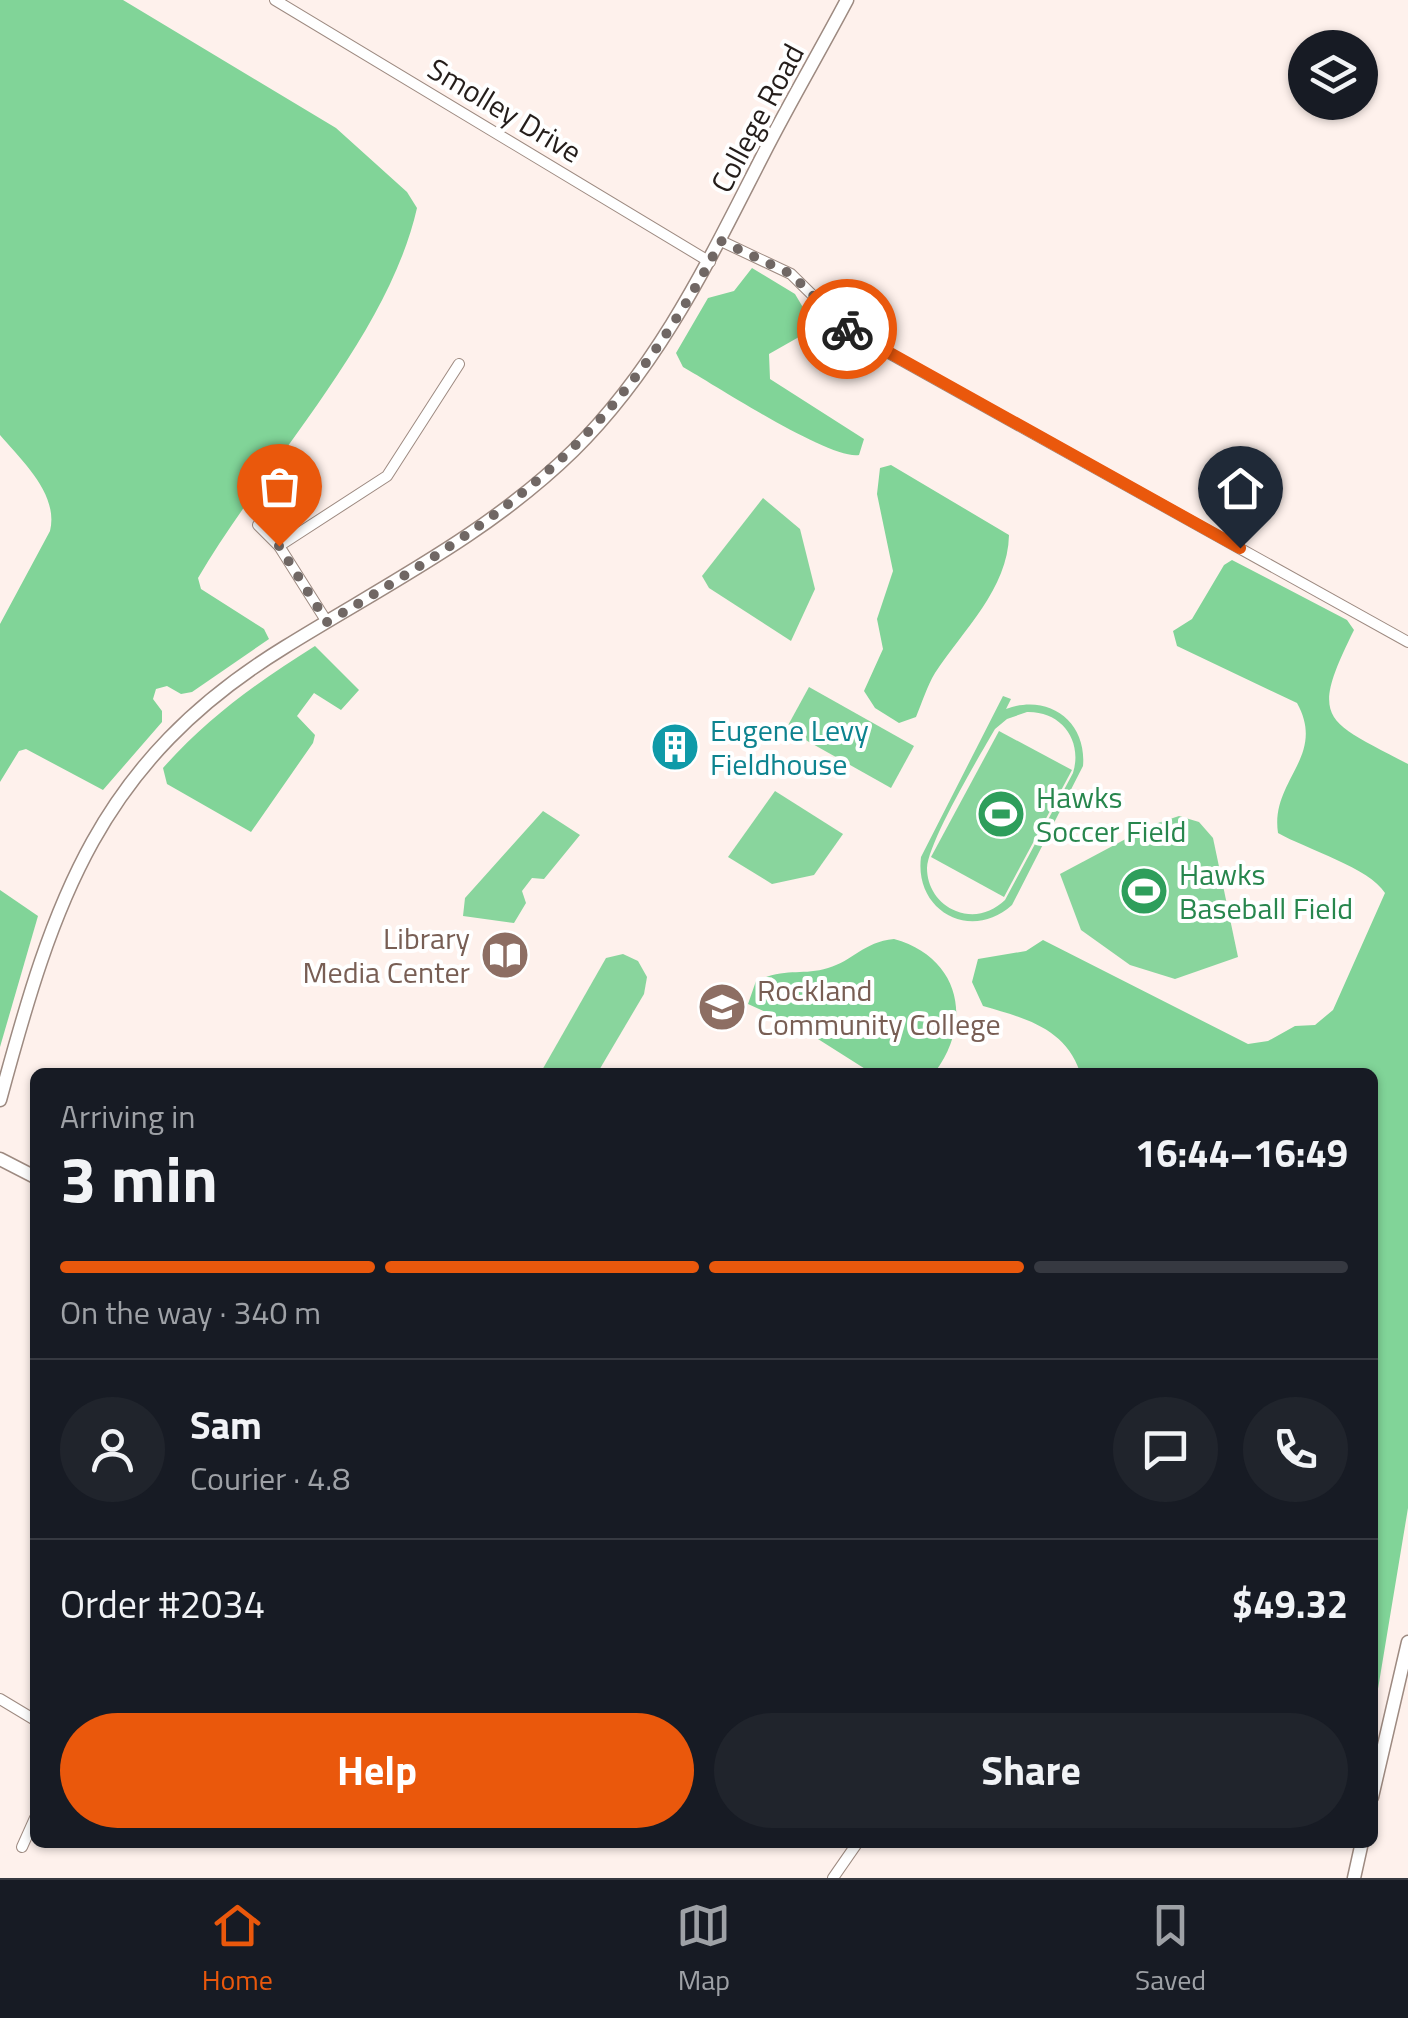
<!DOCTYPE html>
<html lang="en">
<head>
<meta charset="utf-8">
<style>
  :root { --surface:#171b24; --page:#20242c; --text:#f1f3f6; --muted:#9ea1a6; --line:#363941; --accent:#ea580c }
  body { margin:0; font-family:"Titillium Web",sans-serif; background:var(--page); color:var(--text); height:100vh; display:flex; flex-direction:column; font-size:38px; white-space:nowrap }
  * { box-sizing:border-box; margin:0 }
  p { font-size:32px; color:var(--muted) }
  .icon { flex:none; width:55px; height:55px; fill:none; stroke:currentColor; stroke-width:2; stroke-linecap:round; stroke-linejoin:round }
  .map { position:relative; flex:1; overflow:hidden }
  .side { position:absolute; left:30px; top:1068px; width:1348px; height:780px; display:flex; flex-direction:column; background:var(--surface); border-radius:15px; box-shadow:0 2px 8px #0004 }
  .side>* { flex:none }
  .tools { position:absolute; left:1288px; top:30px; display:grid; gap:20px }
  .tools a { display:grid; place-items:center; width:90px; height:90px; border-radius:50%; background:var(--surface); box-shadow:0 2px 8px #0004; font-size:50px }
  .pin { position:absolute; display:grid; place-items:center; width:85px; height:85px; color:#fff; margin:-102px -42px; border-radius:50% 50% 50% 0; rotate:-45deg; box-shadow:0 0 10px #0007 }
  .pin .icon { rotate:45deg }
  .courier { position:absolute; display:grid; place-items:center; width:100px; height:100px; margin:-50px; border:8px solid #ea580c; border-radius:50%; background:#fff; color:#222; box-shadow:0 2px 12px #0007 }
  .head em { font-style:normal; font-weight:700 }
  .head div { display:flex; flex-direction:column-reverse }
  .head { display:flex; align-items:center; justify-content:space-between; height:170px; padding:0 30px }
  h1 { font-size:65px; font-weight:700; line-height:75px }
  .bar { display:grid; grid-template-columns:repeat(4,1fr); gap:15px 10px; align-content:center; height:120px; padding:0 30px }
  .bar i { height:12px; border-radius:8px; background:var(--line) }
  .bar .on { background:var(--accent) }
  .bar p { grid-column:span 4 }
  .line { display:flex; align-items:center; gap:25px; padding:0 30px; border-top:2px solid var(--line) }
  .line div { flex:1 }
  .round { display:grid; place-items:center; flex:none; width:105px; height:105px; border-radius:52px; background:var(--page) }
  .action { display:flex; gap:20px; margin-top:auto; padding:20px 30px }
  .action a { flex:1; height:115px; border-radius:60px; background:var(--accent); color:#fff; font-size:40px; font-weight:700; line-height:115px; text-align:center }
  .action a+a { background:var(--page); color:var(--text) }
  .menu { display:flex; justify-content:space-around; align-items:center; height:140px; border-top:2px solid var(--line); background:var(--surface); font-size:28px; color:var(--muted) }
  .menu a { display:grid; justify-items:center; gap:5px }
  .menu .on { color:var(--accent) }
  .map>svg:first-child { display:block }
  .green { fill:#89d59d; fill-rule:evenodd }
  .forest { fill:#81d498 }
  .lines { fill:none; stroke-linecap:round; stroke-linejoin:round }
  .minor-casing { stroke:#9d8a81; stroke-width:12 }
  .tertiary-casing { stroke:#9d8a81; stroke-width:15 }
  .minor { stroke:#fff; stroke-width:10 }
  .tertiary { stroke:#fff; stroke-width:12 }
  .done { stroke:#706764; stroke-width:10; stroke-dasharray:0 18 }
  .route { stroke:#ea580c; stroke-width:12 }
  .labels { text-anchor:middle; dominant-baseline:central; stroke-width:8; stroke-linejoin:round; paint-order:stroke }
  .street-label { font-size:30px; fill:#241d1a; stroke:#fff }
  .culture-label { font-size:30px; fill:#0d838f; stroke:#fff; text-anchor:start }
  .leisure-label { font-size:30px; fill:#27864d; stroke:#fff; text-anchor:start }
  .education-label { font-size:30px; fill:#785e54; stroke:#fff; text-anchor:end }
</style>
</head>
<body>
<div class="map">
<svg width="1408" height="1878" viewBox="0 0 1408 1878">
  <rect width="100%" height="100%" fill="#fef1ec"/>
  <g class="green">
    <path d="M763 498 800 529 815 589 791 641 709 588 702 576Z"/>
    <path d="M809 687 914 746 891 788 786 729Z"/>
    <path d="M1003 696 1011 699 1006 709C1048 693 1087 721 1083 766L1012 905C971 942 914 911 921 857ZM1027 712C1061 711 1083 740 1073 773L1005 900C991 913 974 918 956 911 938 904 927 887 927 868 928 842 980 755 995 729L1007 719Z"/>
    <path d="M999 731 1072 770 1004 897 931 857Z"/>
    <path d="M775 791 843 834 814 875 772 884 728 857Z"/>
    <path d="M543 811 580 835 544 879 532 878 522 891 526 903 514 923 463 916 465 898Z"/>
    <path d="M1179 816 1199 822 1213 838 1238 957 1175 979 1130 965 1081 930 1060 874 1152 825Z"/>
    <path d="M623 954 638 961 647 977 644 994 598 1072H541L606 958Z"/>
  </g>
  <g class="forest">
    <path d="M0 0H123L336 128 407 192 417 208C388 337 265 463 198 578L201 589 264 629 269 639 192 692 181 694 167 686 156 689 153 699 162 711V722L103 790 26 749 19 751 0 782V624L50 531C59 494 22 461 0 435Z"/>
    <path d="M752 268 795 294 811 321 806 333 769 354 770 379 864 439 859 455C829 460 715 385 683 367L676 353 708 298 734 291Z"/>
    <path d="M891 465 1009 535C1008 589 963 630 935 673 927 686 922 703 916 717L899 723 875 708 864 691 883 649 877 619 893 571 877 494 880 468Z"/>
    <path d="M1232 560 1347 620 1354 630C1309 721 1324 720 1408 764V1508L1373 1719 1372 1072H1080C1065 1028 1025 1018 983 1006L972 982 978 959 1026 951 1043 940 1248 1044 1268 1041 1295 1026 1315 1025 1333 1010 1385 893C1370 868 1306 849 1278 833 1270 780 1327 757 1297 703L1177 646 1173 631 1192 619 1224 565Z"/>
    <path d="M315 646 359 690 341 710 314 693 297 716 315 735 313 743 251 832 167 784 163 768C207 718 259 681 315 646Z"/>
    <path d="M0 890 38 916 0 1047Z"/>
    <path d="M894 939C959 957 974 1020 935 1072H870L799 1027 748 1004 756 981C787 967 802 976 828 968 853 961 863 942 894 939Z"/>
  </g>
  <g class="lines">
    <g class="minor-casing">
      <g id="minor">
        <path d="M275 0 710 262"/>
        <path d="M721 241 791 274 849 331 1408 642"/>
        <path d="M258 525 279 546 327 622"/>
        <path d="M279 546 387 476 459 364"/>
        <path d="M0 1699 35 1720"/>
        <path d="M22 1847 35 1818"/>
        <path d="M833 1878 858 1842"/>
      </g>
    </g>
    <g class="tertiary-casing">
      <g id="tertiary">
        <path d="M0 1100C54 900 98 762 285 647 385 585 488 534 573 451 660 365 709 260 764 153 790 102 820 51 847 0"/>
        <path d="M0 1159 35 1177"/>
        <path d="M1372 1797 1408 1642"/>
        <path d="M1354 1878 1362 1842"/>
      </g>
    </g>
    <use href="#minor" class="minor"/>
    <use href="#tertiary" class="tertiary"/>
  </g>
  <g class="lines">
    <path class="done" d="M279 546 327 622C514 513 618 437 721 241L791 274 847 329"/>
    <path class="route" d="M847 329 1240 548"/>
  </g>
  <defs>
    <g id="building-disc" transform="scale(2.5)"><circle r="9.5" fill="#0f9aa8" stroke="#fff"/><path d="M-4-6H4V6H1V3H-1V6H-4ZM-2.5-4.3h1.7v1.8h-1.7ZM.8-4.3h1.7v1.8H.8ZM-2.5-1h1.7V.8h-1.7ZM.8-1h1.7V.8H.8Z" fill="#fff"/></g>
    <g id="stadium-disc" transform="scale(2.5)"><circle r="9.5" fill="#2e9e5b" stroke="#fff"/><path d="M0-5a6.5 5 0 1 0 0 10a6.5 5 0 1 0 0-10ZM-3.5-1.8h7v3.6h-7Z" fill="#fff"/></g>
    <g id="library-disc" transform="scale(2.5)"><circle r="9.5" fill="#8d6e63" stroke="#fff"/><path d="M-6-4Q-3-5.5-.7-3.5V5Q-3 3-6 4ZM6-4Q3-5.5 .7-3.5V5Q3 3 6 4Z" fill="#fff"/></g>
    <g id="university-disc" transform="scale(2.5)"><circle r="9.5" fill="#8d6e63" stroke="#fff"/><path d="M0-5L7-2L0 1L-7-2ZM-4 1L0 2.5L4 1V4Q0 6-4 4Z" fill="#fff"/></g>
  </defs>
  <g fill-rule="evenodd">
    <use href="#building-disc" x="675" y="747"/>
    <use href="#stadium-disc" x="1001" y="814"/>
    <use href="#stadium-disc" x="1144" y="891"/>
    <use href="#library-disc" x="505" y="955"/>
    <use href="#university-disc" x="722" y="1007"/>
  </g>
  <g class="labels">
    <g class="street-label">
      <text transform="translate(505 110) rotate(31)">Smolley Drive</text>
      <text transform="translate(757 118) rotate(-62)">College Road</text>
    </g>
    <g class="culture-label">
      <text x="710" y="730">Eugene Levy<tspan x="710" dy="34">Fieldhouse</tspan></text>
    </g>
    <g class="leisure-label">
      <text x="1036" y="797">Hawks<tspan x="1036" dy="34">Soccer Field</tspan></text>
      <text x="1179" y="874">Hawks<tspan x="1179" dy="34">Baseball Field</tspan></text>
    </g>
    <g class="education-label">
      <text x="470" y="938">Library<tspan x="470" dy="34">Media Center</tspan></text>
      <text x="757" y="990" text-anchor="start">Rockland<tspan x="757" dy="34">Community College</tspan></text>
    </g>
  </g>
</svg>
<div class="tools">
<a><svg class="icon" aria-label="layers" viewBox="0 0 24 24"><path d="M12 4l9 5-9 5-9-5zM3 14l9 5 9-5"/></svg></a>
</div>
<div class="pin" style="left:279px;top:546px;background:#ea580c"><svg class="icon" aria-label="bag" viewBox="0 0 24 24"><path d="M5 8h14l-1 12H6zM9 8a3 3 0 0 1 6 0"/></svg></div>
<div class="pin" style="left:1240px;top:548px;background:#1f2937"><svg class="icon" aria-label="home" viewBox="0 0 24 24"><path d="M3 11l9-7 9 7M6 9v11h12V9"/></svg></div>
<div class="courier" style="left:847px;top:329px"><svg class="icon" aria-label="bike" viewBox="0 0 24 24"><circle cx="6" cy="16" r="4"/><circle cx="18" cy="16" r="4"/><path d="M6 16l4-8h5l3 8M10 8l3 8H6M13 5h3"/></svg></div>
<section class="side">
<div class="head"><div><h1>3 min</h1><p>Arriving in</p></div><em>16:44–16:49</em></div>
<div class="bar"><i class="on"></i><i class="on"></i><i class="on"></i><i></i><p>On the way · 340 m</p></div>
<div class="line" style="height:180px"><a class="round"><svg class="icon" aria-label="person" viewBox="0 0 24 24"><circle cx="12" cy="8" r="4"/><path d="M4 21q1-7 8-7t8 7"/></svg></a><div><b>Sam</b><p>Courier · 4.8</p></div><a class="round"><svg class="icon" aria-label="chat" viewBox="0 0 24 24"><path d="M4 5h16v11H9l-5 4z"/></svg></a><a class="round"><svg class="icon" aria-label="phone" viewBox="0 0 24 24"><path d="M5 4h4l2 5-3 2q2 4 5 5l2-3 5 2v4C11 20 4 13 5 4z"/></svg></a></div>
<div class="line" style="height:130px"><div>Order #2034</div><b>$49.32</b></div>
<div class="action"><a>Help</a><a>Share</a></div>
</section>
</div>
<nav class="menu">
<a class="on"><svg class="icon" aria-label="home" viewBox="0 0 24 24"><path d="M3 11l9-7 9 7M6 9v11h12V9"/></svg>Home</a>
<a><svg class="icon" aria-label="map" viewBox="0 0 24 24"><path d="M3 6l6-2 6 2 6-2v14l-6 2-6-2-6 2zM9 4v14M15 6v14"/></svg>Map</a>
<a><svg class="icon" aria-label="saved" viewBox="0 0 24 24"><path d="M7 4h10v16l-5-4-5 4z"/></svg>Saved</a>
</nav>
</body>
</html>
